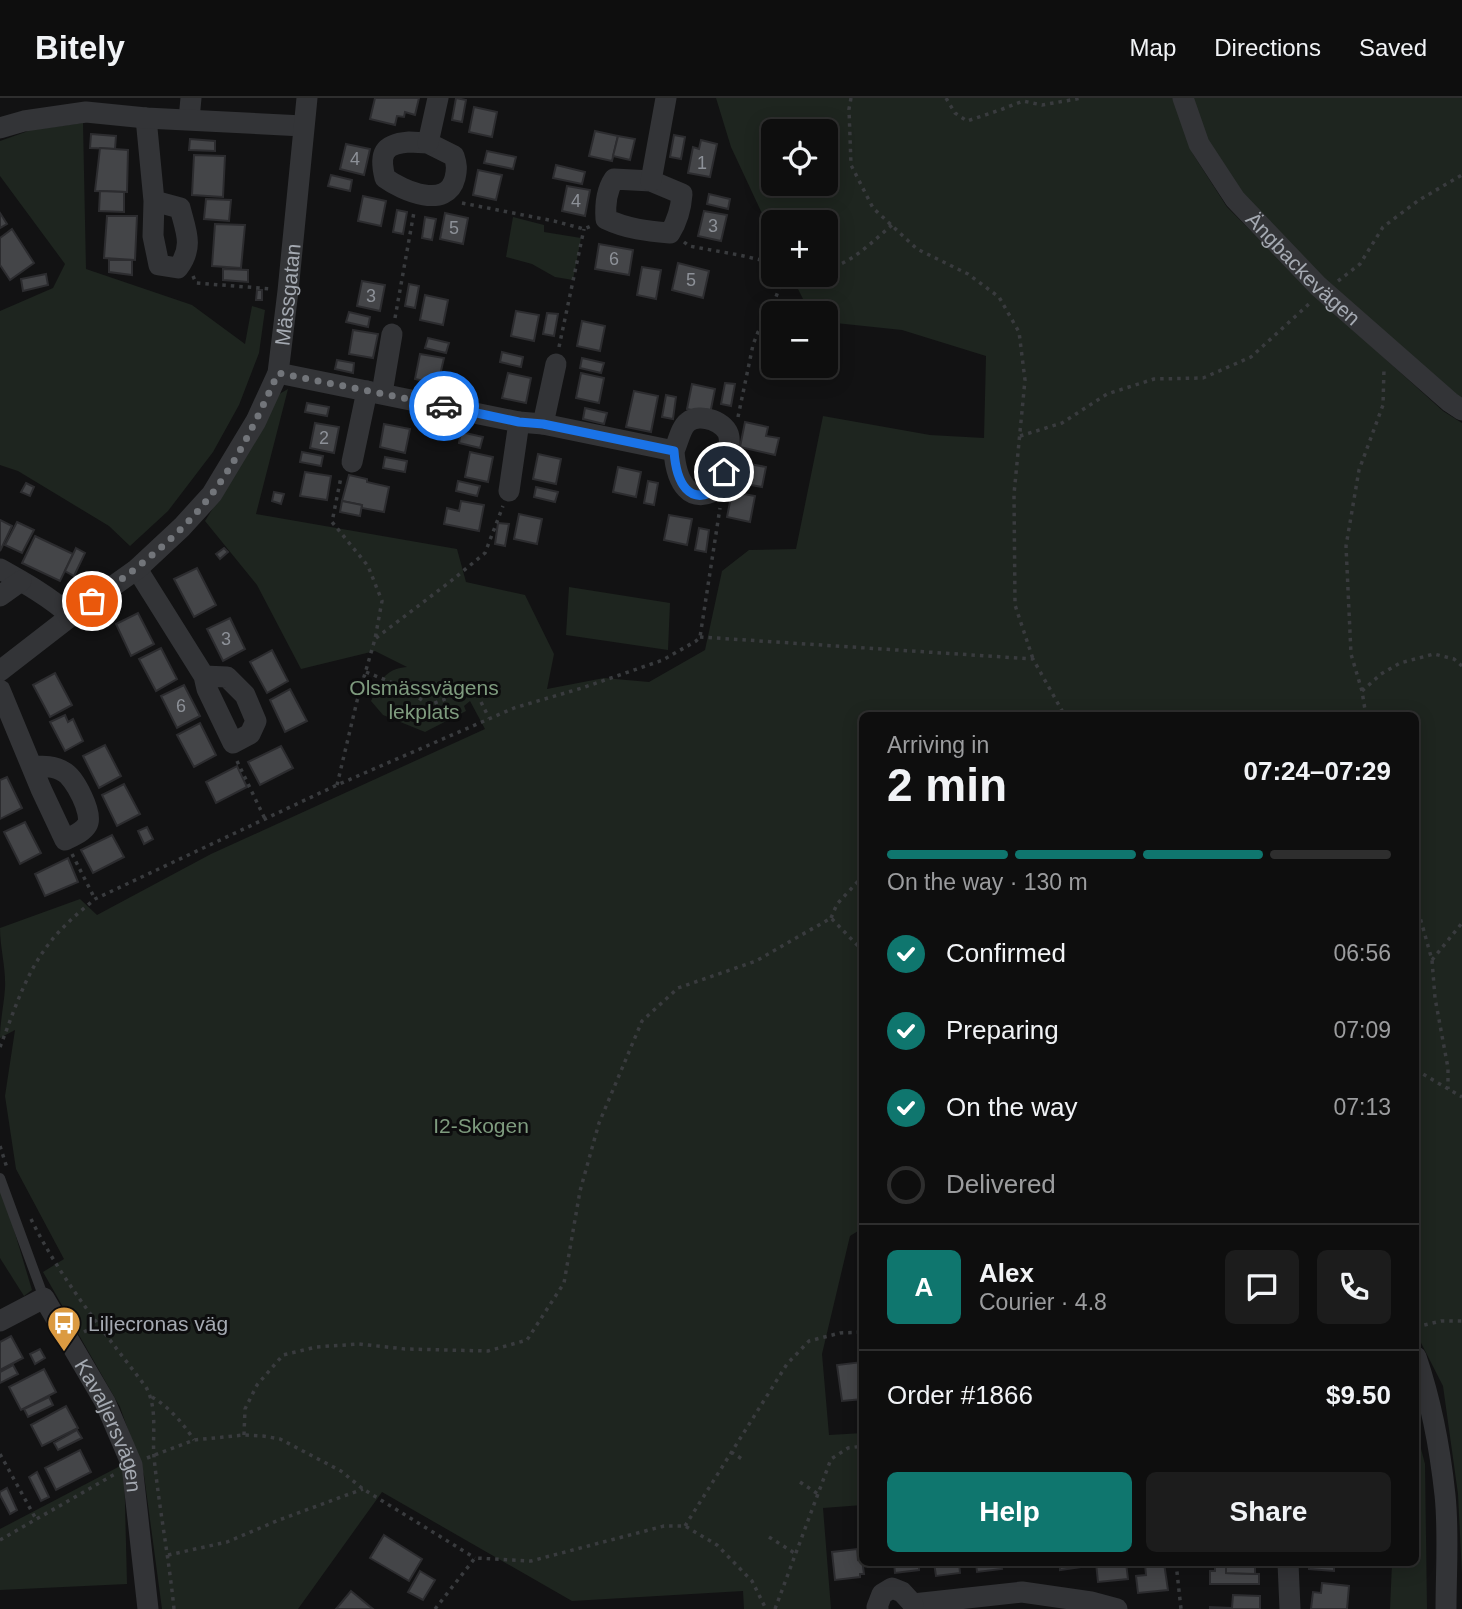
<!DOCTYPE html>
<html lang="en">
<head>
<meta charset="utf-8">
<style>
  :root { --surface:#0e0e0e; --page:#1c1c1c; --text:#f1f3f6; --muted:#9b9c9e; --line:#2e2e2e; --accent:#0f766e }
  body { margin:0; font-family:Arial,sans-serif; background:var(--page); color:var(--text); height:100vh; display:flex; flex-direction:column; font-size:26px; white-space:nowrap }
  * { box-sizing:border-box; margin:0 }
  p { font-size:23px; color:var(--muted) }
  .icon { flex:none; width:38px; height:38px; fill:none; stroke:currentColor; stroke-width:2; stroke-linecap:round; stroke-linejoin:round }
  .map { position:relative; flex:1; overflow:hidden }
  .side { position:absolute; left:859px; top:614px; width:560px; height:854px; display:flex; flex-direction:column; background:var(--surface); border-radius:10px; box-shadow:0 4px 18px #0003,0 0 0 2px var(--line) }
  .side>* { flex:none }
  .tools { position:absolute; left:761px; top:21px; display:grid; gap:14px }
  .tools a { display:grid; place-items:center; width:77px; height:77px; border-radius:10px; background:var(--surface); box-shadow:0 4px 18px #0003,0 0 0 2px var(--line); font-size:35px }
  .pin { position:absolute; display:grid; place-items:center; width:60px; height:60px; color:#fff; margin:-30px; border:4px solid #fff; border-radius:50%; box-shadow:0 2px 7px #0007 }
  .courier { position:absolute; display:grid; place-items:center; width:70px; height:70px; margin:-35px; border:5px solid #1a73e8; border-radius:50%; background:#fff; color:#222; box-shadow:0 2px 9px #0007 }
  .summary em { font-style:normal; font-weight:800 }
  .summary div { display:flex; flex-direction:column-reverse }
  .summary { display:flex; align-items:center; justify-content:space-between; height:119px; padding:0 28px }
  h1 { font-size:46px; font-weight:800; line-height:52px }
  .bar { display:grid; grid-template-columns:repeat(4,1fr); gap:10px 7px; align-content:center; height:84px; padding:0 28px }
  .bar i { height:9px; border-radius:5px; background:var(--line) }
  .bar .on { background:var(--accent) }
  .bar p { grid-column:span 4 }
  .line { display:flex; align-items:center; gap:18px; padding:0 28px; border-top:2px solid var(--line) }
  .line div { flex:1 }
  .round { display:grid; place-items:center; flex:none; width:74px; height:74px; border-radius:10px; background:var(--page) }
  ol { padding:0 28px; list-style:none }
  li { display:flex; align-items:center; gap:21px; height:77px }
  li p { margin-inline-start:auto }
  li .icon { padding:7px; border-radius:50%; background:var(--accent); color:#fff; stroke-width:4 }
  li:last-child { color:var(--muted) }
  li i { width:38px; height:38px; border:4px solid var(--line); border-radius:50% }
  .action { display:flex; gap:14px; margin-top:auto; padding:14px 28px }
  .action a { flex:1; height:80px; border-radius:10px; background:var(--accent); color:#fff; font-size:28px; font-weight:800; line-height:80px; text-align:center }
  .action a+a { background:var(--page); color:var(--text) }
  header { display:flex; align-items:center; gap:42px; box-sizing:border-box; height:98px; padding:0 35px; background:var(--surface); border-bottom:2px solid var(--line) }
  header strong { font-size:33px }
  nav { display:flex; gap:38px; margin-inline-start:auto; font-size:24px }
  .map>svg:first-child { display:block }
  .green { fill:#1e251f; fill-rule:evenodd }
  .building { fill:#444548; stroke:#2c2c2f; stroke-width:2 }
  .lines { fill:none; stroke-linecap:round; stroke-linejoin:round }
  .path { stroke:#393b3e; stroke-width:3.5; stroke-dasharray:3.5 5; stroke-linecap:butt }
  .service { stroke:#333437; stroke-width:10 }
  .minor { stroke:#333437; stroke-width:21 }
  .done { stroke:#72757a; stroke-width:7; stroke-dasharray:0 12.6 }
  .route { stroke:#1a73e8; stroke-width:9 }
  .labels { text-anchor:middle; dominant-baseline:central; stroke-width:6; stroke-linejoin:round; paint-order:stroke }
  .number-label { font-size:18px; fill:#8d9198 }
  .street-label { font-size:21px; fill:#a5aab2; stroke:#0d0d0e }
  .park-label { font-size:21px; fill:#7e9b7e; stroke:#0d0d0e }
  .poi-label { font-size:21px; fill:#a5aab2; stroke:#0d0d0e; text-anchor:start }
</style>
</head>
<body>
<header>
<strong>Bitely</strong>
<nav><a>Map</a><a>Directions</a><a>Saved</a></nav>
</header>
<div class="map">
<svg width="1462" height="1511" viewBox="0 0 1462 1511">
  <rect width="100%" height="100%" fill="#121213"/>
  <g class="green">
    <path d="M716 0H1174L1193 56 1227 109 1319 201 1443 313 1462 325V1477L1458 1396 1443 1288 1416 1235V618H863V1130L850 1138 822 1256 829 1337 863 1335V1407L823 1410 831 1511H744L743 1493 572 1503 382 1394 298 1511H162L144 1377 120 1309 43 1174 64 1161 16 1071 5 998 15 932 0 940C0 923 4 907 5 890 6 870 0 850 0 830L80 801 97 817 211 756 485 631 470 603 464 608 466 613 425 634 383 617 371 603C381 584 383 571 407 569L375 553 301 571 257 487 205 423 243 362 274 299 288 291 256 416 457 451 466 484 525 497 554 556 547 591 604 580 649 584 705 552 722 473 749 452 796 451 823 318 930 337 984 340 986 258 902 232 826 224V215H810L791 177H826V124H774L773 139 731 49ZM774 33H826V86H774Z"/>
    <path d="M1191 0H1462V303L1332 195 1246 103 1205 40Z"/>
    <path d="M83 25 86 171 192 207 245 246 252 208 265 212 259 255 239 307 213 354 168 413 130 448 109 428 18 373 0 367V213L53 190 65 166 0 78V43L31 32Z"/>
    <path d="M513 119 544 127V134L581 140 573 182 555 179 532 166 506 159Z"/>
    <path d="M569 489 670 505 668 552 566 537Z"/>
    <path d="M0 1085 32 1192 24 1198 0 1160Z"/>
    <path d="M1416 1332 1425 1366 1427 1511H1390L1392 1465H1416Z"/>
    <path d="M124 1366 127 1486 0 1492V1431Z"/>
  </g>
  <g class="building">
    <path d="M375 0H419L415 17 405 14 404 19 397 18 395 27 370 21Z"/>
    <path d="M456 0 466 2 462 24 452 22Z"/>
    <path d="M474 9 497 14 492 39 469 34Z"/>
    <path d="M595 33 618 38 612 63 589 58Z"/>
    <path d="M91 36 116 38 115 51 90 50Z"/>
    <path d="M674 37 685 39 681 61 670 59Z"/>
    <path d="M618 38 635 41 630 62 613 58Z"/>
    <path d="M190 41 215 43V53L189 52Z"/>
    <path d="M701 42 717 46 710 79 688 75 693 49 699 51Z"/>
    <path d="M346 46 370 51 364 77 340 71Z"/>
    <path d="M100 50 128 52 127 94 95 93Z"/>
    <path d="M487 53 516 59 513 71 484 65Z"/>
    <path d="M194 57 225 58 223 99 192 97Z"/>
    <path d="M556 67 585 74 582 86 553 80Z"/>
    <path d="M478 72 502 77 496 102 473 97Z"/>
    <path d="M331 77 352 82 350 93 328 88Z"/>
    <path d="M567 88 590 92 585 118 562 113Z"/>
    <path d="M100 93 124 94V114L99 113Z"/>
    <path d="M709 96 730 101 728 111 707 106Z"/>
    <path d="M363 98 386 103 381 128 358 123Z"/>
    <path d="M206 101 231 102 229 123 204 121Z"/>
    <path d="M397 112 407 114 403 136 393 134Z"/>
    <path d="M704 113 727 117 721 143 698 138Z"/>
    <path d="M0 115 7 126 0 130Z"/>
    <path d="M445 115 468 120 463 146 440 141Z"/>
    <path d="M107 118H137L135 162 104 160Z"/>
    <path d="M425 119 436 121 432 142 422 140Z"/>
    <path d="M215 126 245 127 241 170 212 168Z"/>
    <path d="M12 131 34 165 10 182 0 167V140Z"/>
    <path d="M599 146 633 152 629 177 595 171Z"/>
    <path d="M109 162H132V177L109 174Z"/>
    <path d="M678 165 709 173 703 200 672 192Z"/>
    <path d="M642 169 661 172 656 201 637 197Z"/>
    <path d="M223 171 248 172V184L223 182Z"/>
    <path d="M46 176 48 187 23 193 21 181Z"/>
    <path d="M362 183 385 187 380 213 357 208Z"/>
    <path d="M409 186 419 188 415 210 405 208Z"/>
    <path d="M257 192H262V202H256Z"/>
    <path d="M425 197 448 202 443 227 420 222Z"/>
    <path d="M516 213 539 217 534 243 511 238Z"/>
    <path d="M349 214 370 219 368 229 346 224Z"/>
    <path d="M547 215 558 216 554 238 543 236Z"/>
    <path d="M582 223 605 228 600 253 577 248Z"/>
    <path d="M353 232 378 236 373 260 349 256Z"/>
    <path d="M428 240 449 245 446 255 425 250Z"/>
    <path d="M502 254 523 259 521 269 500 264Z"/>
    <path d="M420 256 444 260 438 286 415 281Z"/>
    <path d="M582 260 604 265 601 275 580 270Z"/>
    <path d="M337 262 354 265 353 275 335 271Z"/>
    <path d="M508 275 531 280 526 305 502 300Z"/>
    <path d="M581 275 604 280 599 305 576 300Z"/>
    <path d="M725 285 735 286 731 308 721 306Z"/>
    <path d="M692 286 715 291 710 316 687 311Z"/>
    <path d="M634 293 658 298 651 334 626 329Z"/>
    <path d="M666 297 676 299 673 321 662 319Z"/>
    <path d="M307 305 329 309 327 318 305 314Z"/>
    <path d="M585 310 607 315 604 326 583 321Z"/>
    <path d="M745 324 768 329 766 338 779 340 775 357 740 349Z"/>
    <path d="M315 325 339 329 334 355 310 350Z"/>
    <path d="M384 326 410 331 405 355 380 349Z"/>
    <path d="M461 334 483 339 480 350 459 345Z"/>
    <path d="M302 354 323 358 321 368 300 364Z"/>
    <path d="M470 354 493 359 488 384 465 379Z"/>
    <path d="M538 356 561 361 556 386 533 381Z"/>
    <path d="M385 359 407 363 405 374 383 370Z"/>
    <path d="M744 365 766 369 762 389 740 385Z"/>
    <path d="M618 369 641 374 636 399 613 394Z"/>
    <path d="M305 374 331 378 327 402 300 398Z"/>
    <path d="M349 377 367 381V384L389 389 384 414 362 410V407L342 403Z"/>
    <path d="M458 383 480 388 477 398 456 393Z"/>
    <path d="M648 383 658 385 654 407 644 405Z"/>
    <path d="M26 385 34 389 30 398 21 394Z"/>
    <path d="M536 389 558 394 555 404 534 399Z"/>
    <path d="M274 394 284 396 281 406 272 403Z"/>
    <path d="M732 394 755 398 750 424 727 419Z"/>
    <path d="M342 403 362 407 360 418 340 414Z"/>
    <path d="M461 403 484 407 479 433 444 426 447 410 459 413Z"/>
    <path d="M519 416 542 421 537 446 514 441Z"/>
    <path d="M669 417 692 421 687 447 664 442Z"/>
    <path d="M0 422 12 428 0 453Z"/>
    <path d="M17 424 34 432 22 455 5 447Z"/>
    <path d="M498 425 509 426 505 448 495 446Z"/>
    <path d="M699 430 709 432 706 454 695 452Z"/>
    <path d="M35 438 73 456 60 483 22 465Z"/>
    <path d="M76 450 85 455 74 478 65 473Z"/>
    <path d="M224 450 228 454 220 461 216 456Z"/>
    <path d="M197 470 216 507 194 519 174 481Z"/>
    <path d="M138 515 154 546 131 558 116 526Z"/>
    <path d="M230 520 245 551 223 563 207 531Z"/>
    <path d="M161 550 177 581 156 593 139 561Z"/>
    <path d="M272 552 288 583 267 595 250 564Z"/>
    <path d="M55 575 72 607 50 619 33 587Z"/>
    <path d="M184 587 200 618 177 630 161 598Z"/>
    <path d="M290 591 307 623 285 634 270 602Z"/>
    <path d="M65 617 68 624 73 621 83 643 65 653 50 624Z"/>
    <path d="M200 625 216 657 194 669 177 637Z"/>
    <path d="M105 647 121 678 99 690 83 658Z"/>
    <path d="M281 648 293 670 260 687 248 664Z"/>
    <path d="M237 668 247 689 216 705 206 684Z"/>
    <path d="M7 679 22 710 0 721V682Z"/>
    <path d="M124 686 140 716 117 728 102 697Z"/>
    <path d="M25 724 41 755 20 766 4 734Z"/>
    <path d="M147 729 153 741 144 746 138 733Z"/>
    <path d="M112 737 124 759 93 775 81 752Z"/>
    <path d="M68 760 78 784 45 798 35 776Z"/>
    <path d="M11 1238 23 1260 0 1272V1244Z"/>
    <path d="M40 1251 45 1260 35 1266 30 1256Z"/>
    <path d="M862 1264 863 1301 842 1303 837 1267Z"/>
    <path d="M13 1267 18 1276 0 1285V1274Z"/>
    <path d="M44 1271 56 1294 21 1312 9 1289Z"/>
    <path d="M49 1299 53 1307 28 1319 24 1311Z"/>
    <path d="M66 1308 78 1330 42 1348 31 1327Z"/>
    <path d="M77 1332 82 1340 58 1352 54 1345Z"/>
    <path d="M80 1352 91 1374 56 1392 45 1370Z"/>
    <path d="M37 1374 49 1399 41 1403 29 1379Z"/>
    <path d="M7 1390 17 1412 10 1416 0 1397V1394Z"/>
    <path d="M384 1437 422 1461 409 1483 370 1460Z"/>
    <path d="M857 1451 858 1462 862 1461 864 1476H860V1479L835 1482 832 1454Z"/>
    <path d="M868 1465H884V1468L868 1469Z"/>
    <path d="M894 1465H919V1472L895 1475Z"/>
    <path d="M934 1465H959L960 1475 936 1478Z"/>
    <path d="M976 1465H1001L1002 1471 977 1474Z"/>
    <path d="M1017 1465H1042V1466L1018 1469Z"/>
    <path d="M1060 1465H1082V1469L1060 1472Z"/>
    <path d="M1096 1465H1126L1128 1481 1098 1484Z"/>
    <path d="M1164 1465 1168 1492 1138 1495 1136 1478 1146 1477 1145 1466Z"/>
    <path d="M1215 1465H1226V1475L1259 1476V1486H1210V1473H1215Z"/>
    <path d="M1226 1465H1255V1476L1226 1475Z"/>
    <path d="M1309 1465H1345V1469H1334V1473L1309 1471Z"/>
    <path d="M420 1473 435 1482 423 1502 408 1494Z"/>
    <path d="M1322 1485 1349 1488 1347 1511H1311L1313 1494 1321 1495Z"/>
    <path d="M351 1493 373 1511H336Z"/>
    <path d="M1233 1497 1260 1498V1511H1210V1509L1232 1510Z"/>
  </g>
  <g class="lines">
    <g class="path">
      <path d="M851 0 849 11 851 67 873 110 917 151 968 176 999 199 1019 234 1025 282 1014 396 1015 507 1033 561"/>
      <path d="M946 0 955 15 967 23 1000 12 1023 3 1042 7 1082 0"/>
      <path d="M462 105 554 123 584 131 591 128"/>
      <path d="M684 144 689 148 739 157 774 165"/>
      <path d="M826 171C851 166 872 144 892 127"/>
      <path d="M193 178 196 185 272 191"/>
      <path d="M1338 183 1360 166 1383 129 1419 102 1462 77"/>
      <path d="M395 220 414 114"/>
      <path d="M559 249 584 131"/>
      <path d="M738 319 753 247 758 234 769 218 784 177"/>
      <path d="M1020 338 1062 325 1107 296 1154 281 1203 280 1251 259 1310 205"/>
      <path d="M700 539 1033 561 1065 618"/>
      <path d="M376 540 451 483 485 455 503 408"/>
      <path d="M366 574 403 589 426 605 432 606 443 602 471 588 478 598 489 620"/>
      <path d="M1362 593 1381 576 1400 565 1434 556 1454 561 1462 568"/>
      <path d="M1366 618 1362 593 1351 556 1346 448 1359 372 1383 307 1384 271"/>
      <path d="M237 663 265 721"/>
      <path d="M337 687 357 603 375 541 382 503 368 468 332 424 341 379"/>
      <path d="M72 756 95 801"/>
      <path d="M1416 805 1432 862 1435 900 1448 970V991"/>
      <path d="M831 820 837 806 863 778"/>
      <path d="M1432 862 1462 825"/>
      <path d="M0 949C13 916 24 880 45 851 59 831 77 816 95 801L337 687 514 610 582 590 663 562 696 543 700 539 720 410"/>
      <path d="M1416 972 1462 999"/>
      <path d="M0 1048 7 1070"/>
      <path d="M31 1121C61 1182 105 1235 146 1289 158 1311 152 1336 154 1359 159 1410 169 1460 174 1511"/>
      <path d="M1416 1229 1441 1223H1462"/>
      <path d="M84 1234 98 1226"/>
      <path d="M152 1299C169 1309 183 1325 194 1342"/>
      <path d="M244 1337 245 1311 257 1287 283 1257 316 1249 359 1246 405 1251 488 1253 527 1242 564 1185 580 1093 599 1025 642 923 678 890 756 863 831 820 863 853"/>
      <path d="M731 1354 745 1363"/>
      <path d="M0 1356 36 1421"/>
      <path d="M147 1360 194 1342 244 1337 263 1338 280 1341 341 1373 363 1391 475 1460"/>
      <path d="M800 1384 818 1396"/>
      <path d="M685 1428 787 1266 809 1243 840 1235 863 1234"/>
      <path d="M769 1439 796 1456"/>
      <path d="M0 1442 115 1376"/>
      <path d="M168 1457 227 1444 279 1422 363 1391"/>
      <path d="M1176 1465 1181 1511"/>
      <path d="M435 1511 475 1460 531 1463 664 1428H685L717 1447 752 1483 766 1511"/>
      <path d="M775 1511 831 1361 848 1350 863 1348"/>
    </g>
    <path class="service" d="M0 1080 44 1200"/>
    <g class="minor">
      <path id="s1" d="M1183 0 1199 46 1235 101 1318 188 1450 304 1462 312"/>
      <path d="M146 20 154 103 153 138 159 167 178 170C194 149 186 133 180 110L154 103"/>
      <path d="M189 21 191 0"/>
      <path d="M0 30 24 23 86 14 146 20 303 28"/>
      <path d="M409 44 428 45 454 58C457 67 457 71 455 80 447 112 403 93 385 80 379 56 383 46 409 44Z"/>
      <path d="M428 45 438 0"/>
      <path d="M614 81 651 83 682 96C681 111 678 122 670 135 647 133 627 131 606 121 605 107 606 93 614 81Z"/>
      <path d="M651 83 666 0"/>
      <path d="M278 275 519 324 543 326 674 353C676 382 689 412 722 388 724 377 731 349 729 339 727 324 700 314 688 324 681 329 678 344 674 353"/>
      <path d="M382 295 392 236"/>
      <path d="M543 326 556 266"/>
      <path d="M352 364 367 293"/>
      <path d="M509 393 519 324"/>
      <path d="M0 471C25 485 50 499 71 518"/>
      <path d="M137 471 204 578 207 591 233 645 250 636 256 623 245 597 227 579 204 578"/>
      <path d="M0 498 21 483"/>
      <path id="s2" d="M0 573 71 518 137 471 182 429 212 396 256 323 278 275 288 193 307 0"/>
      <path d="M0 592 41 691 65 742C73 738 83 734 87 727 94 716 74 679 64 674 55 668 43 668 32 668"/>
      <path id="s3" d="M0 1223 44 1200 105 1304 132 1367 148 1511"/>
      <path d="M1416 1259C1431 1303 1440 1350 1445 1397 1449 1435 1446 1473 1446 1511"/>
      <path d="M1288 1465 1290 1511"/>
      <path d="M913 1506 1022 1494 1091 1504 1117 1511"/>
      <path d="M878 1511 877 1509 882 1496 892 1490 902 1494 913 1506"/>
    </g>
  </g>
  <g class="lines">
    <path class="done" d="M92 503C135 472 179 439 211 397 239 360 259 317 278 275L444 308"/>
    <path class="route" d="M444 308 519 324 543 326 674 353C676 382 688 413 722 388L724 374"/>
  </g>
  <defs>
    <g id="bus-pin" transform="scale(1.75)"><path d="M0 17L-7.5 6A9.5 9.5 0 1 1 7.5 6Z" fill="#db9a41" stroke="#0d0d0e"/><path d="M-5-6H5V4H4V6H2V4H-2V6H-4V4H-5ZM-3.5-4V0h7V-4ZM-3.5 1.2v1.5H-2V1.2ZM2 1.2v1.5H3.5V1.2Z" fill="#fff"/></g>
  </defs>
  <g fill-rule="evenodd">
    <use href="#bus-pin" x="64" y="1225"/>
  </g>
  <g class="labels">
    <g class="number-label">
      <text x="355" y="61">4</text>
      <text x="702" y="65">1</text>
      <text x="576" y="103">4</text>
      <text x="713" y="128">3</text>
      <text x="454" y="130">5</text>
      <text x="614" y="161">6</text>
      <text x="691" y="182">5</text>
      <text x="371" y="198">3</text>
      <text x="324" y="340">2</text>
      <text x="226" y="541">3</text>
      <text x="181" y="608">6</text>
    </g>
    <g class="street-label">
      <text stroke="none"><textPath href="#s1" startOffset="212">Ängbackevägen</textPath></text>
      <text stroke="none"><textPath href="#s2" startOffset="494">Mässgatan</textPath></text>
      <text stroke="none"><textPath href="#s3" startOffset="194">Kavaljersvägen</textPath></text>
    </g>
    <g class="park-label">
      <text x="424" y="589">Olsmässvägens<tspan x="424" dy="24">lekplats</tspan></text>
      <text x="481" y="1027">I2-Skogen</text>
    </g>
    <g class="poi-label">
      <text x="88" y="1225">Liljecronas väg</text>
    </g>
  </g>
</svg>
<div class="tools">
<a><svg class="icon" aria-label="locate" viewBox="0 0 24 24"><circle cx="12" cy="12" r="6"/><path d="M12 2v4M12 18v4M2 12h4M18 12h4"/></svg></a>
<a>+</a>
<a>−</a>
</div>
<div class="pin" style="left:92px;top:503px;background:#ea580c"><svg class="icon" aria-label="bag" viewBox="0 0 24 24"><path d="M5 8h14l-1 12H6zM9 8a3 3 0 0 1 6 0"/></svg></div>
<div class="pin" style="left:724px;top:374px;background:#1f2937"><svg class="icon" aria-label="home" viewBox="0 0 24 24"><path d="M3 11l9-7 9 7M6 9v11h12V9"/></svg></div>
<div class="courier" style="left:444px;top:308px"><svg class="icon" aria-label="car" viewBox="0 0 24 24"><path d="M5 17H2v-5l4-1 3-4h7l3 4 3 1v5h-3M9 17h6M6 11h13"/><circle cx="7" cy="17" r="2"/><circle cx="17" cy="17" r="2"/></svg></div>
<section class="side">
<div class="summary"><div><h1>2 min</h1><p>Arriving in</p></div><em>07:24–07:29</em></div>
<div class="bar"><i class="on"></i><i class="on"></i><i class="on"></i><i></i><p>On the way · 130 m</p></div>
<ol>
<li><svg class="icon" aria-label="check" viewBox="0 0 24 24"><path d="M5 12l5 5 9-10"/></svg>Confirmed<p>06:56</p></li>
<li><svg class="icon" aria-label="check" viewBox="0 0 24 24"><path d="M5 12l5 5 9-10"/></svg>Preparing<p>07:09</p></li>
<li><svg class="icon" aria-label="check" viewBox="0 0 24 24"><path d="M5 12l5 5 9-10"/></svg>On the way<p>07:13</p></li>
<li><i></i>Delivered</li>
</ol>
<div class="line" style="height:126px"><b class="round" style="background:var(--accent);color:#fff">A</b><div><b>Alex</b><p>Courier · 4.8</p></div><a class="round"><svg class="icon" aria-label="chat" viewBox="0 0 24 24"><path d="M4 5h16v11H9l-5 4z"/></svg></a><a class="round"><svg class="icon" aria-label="phone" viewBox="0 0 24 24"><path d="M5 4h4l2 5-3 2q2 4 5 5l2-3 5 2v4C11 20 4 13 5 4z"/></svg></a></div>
<div class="line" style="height:91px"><div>Order #1866</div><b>$9.50</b></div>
<div class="action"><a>Help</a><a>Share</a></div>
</section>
</div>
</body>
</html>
